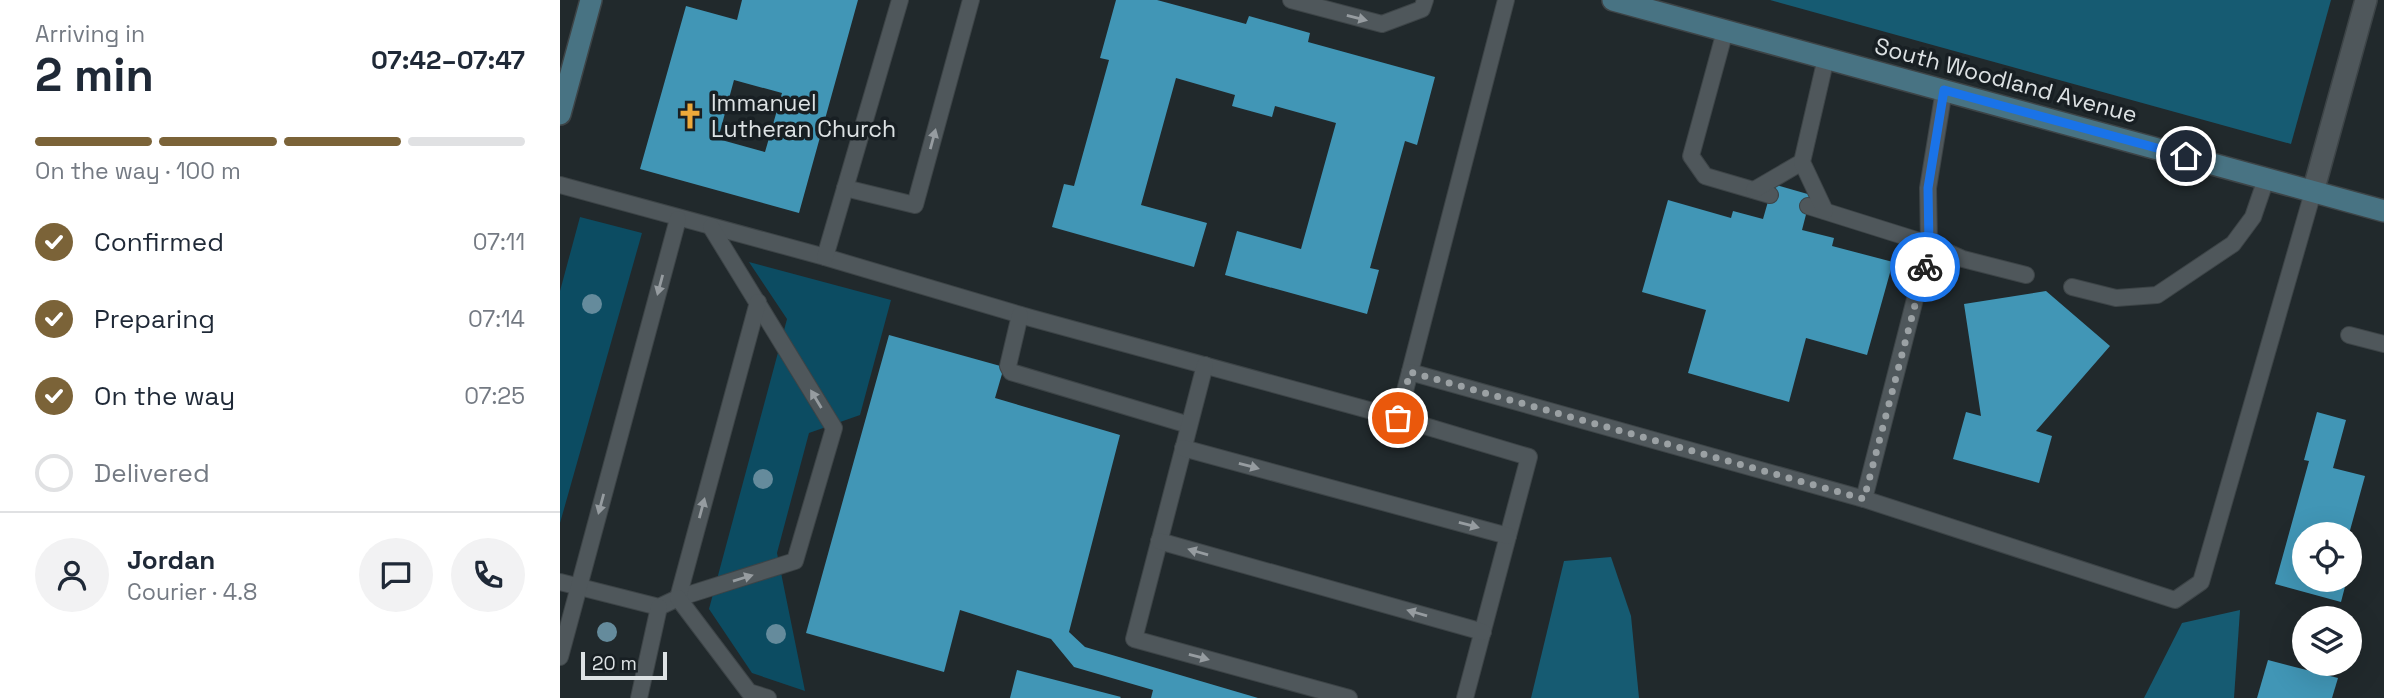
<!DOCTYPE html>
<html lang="en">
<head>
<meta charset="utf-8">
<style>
  :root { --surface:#fff; --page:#f2f2f3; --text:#1f2937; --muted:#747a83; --line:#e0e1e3; --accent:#7b6338 }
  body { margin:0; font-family:"Space Grotesk",sans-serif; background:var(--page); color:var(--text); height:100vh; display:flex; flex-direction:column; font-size:26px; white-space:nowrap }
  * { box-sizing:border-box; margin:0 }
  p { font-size:23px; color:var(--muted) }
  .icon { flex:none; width:38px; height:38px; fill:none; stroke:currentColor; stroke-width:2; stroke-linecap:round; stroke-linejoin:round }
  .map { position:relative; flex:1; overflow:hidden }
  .sheet { display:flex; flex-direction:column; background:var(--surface); width:560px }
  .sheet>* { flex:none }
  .tools { position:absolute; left:1732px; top:522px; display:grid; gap:14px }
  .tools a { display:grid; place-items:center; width:70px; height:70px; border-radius:50%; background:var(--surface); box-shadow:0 7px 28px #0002; font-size:35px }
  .scale { position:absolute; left:21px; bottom:18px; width:86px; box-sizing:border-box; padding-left:7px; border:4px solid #dde2e4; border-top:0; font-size:19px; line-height:24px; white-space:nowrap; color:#dde2e4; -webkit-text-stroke:5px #181f23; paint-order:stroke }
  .pin { position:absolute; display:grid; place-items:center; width:60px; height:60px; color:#fff; margin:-30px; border:4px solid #fff; border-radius:50%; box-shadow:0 2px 7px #0007 }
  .courier { position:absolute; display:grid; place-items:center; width:70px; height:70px; margin:-35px; border:5px solid #1a73e8; border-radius:50%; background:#fff; color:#222; box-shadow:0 2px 9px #0007 }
  .overview em { font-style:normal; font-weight:600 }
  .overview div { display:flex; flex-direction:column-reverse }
  .overview { display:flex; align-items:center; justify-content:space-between; height:119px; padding:0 35px }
  h1 { font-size:46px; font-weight:600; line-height:52px }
  .bar { display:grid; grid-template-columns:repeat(4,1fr); gap:10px 7px; align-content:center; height:84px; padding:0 35px }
  .bar i { height:9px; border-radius:5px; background:var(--line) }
  .bar .active { background:var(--accent) }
  .bar p { grid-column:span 4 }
  .line { display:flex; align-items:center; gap:18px; padding:0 35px; border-top:2px solid var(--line) }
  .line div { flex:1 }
  .round { display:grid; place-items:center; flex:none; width:74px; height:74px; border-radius:37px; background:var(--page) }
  ol { padding:0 35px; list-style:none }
  li { display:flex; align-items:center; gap:21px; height:77px }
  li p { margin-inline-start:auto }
  li .icon { padding:7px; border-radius:50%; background:var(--accent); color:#fff; stroke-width:4 }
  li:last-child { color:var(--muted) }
  li i { width:38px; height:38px; border:4px solid var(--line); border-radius:50% }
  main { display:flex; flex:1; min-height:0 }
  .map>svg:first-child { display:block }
  .green { fill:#0c4c62 }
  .forest { fill:#165b72 }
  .building { fill:#4196b6; fill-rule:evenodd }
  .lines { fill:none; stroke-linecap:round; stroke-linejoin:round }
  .lane-casing { stroke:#3d4447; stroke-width:18 }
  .street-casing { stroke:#3d4447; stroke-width:24 }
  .secondary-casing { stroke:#3d4447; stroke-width:24 }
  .lane { stroke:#4f575b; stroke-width:16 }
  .street { stroke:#4f575b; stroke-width:21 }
  .secondary { stroke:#487383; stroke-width:21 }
  .tree { fill:#658b9c }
  .oneway { fill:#969ca0 }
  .done { stroke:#9ba1a4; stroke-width:7; stroke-dasharray:0 12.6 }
  .route { stroke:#1a73e8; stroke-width:9 }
  .labels { text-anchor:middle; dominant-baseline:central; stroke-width:7; stroke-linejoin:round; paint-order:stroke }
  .street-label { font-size:23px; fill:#dde2e4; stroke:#181f23 }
  .poi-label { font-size:23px; fill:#dde2e4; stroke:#181f23; text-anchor:start }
</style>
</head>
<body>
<main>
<section class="sheet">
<div class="overview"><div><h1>2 min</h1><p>Arriving in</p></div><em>07:42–07:47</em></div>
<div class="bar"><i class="active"></i><i class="active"></i><i class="active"></i><i></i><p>On the way · 100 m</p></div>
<ol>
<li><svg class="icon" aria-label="check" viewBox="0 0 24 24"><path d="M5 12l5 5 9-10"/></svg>Confirmed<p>07:11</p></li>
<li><svg class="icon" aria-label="check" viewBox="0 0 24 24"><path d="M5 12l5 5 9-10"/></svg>Preparing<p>07:14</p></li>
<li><svg class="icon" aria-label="check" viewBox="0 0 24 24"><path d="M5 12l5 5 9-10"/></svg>On the way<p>07:25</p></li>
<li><i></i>Delivered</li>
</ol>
<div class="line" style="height:126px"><a class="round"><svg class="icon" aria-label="person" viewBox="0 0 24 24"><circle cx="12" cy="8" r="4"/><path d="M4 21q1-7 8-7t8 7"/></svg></a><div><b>Jordan</b><p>Courier · 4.8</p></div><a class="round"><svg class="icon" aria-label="chat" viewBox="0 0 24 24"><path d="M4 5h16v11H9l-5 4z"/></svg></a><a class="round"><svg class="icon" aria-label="phone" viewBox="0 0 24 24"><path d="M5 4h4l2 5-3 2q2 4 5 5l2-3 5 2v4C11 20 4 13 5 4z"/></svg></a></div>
</section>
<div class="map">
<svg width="1824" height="698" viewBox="0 0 1824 698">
  <rect width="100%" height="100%" fill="#21292c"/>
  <g class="green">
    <path d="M20 217 82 233 0 523V291Z"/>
    <path d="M189 262 331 300 300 415 249 433 217 553 245 691 192 673 149 609 227 319Z"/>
  </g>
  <g class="forest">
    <path d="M1210 0H1771L1731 144Z"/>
    <path d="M1051 557 1071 616 1079 698H971L1004 561Z"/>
    <path d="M1680 610 1674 698H1584L1622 623Z"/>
  </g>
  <g class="building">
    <path d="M182 0H298L239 213 80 169 126 6 177 20ZM174 80 222 93 205 152 158 139Z"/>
    <path d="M556 0H597L686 24 689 16 750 33 748 42 875 77 857 145 845 141 810 268 819 270 807 314 665 275 677 231 741 249 776 123 715 106 712 117 672 106 675 95 616 78 581 205 647 223 634 267 492 227 504 184 514 186 549 60 540 58Z"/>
    <path d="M1213 184 1251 195 1242 230 1274 238 1272 246 1333 262 1307 355 1246 338 1229 402 1128 373 1146 310 1082 292 1108 200 1171 218 1173 211 1203 219Z"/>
    <path d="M1486 291 1550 346 1476 431 1492 436 1479 483 1393 459 1406 412 1421 416 1404 304Z"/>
    <path d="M329 335 444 367 435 398 560 435 509 632 525 647 698 698H591L593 690 514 667 491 639 400 610 384 672 246 633Z"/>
    <path d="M1757 412 1786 420 1773 468 1805 476 1789 534H1745V579H1787L1781 602 1715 584 1749 461 1744 460Z"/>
    <path d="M1708 660 1778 678 1772 698H1697Z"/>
    <path d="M457 670 561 697 560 698H450Z"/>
  </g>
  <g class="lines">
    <g class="lane-casing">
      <g id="lane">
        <path d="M731 0 822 24 862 9 865 0"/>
        <path d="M1165 31 1131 156 1145 176 1210 195"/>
        <path d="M1384 90 1368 188 1369 244 1403 259 1466 275"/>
        <path d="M0 185 265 257 471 318 838 418 946 0"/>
        <path d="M285 188 355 205 411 0"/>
        <path d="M1194 190 1242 162"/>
        <path d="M1248 206 1369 244 1304 499"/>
        <path d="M1265 211 1242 162 1266 58"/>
        <path d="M265 257 340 0"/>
        <path d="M1512 287 1556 298 1597 295 1673 244 1693 217 1706 179"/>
        <path d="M460 315 448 366 451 372 629 425"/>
        <path d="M1789 335 1824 344"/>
        <path d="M645 365 574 639 789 698"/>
        <path d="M850 372 1304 499 1615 600 1641 582 1753 192"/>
        <path d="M838 418 969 457 905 698"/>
        <path d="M623 448 948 536"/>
        <path d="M599 541 923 632"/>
        <path d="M0 582 99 607 118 598 235 561 274 428 151 227"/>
        <path d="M118 598 198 302"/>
        <path d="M118 598 189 692 208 698"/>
        <path d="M0 657 118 219"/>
        <path d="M79 698 99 607"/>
      </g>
    </g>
    <g class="street-casing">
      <path id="street" d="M1753 192 1806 0"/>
    </g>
    <g class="secondary-casing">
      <g id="secondary">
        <path d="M1053 0 1824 211"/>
        <path d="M0 114 31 0"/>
      </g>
    </g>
    <use href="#lane" class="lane"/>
    <use href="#street" class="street"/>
    <use href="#secondary" class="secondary"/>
  </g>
  <g class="tree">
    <circle cx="32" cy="304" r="10"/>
    <circle cx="203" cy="479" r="10"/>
    <circle cx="47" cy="632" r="10"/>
    <circle cx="216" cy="634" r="10"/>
  </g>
  <defs><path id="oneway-solid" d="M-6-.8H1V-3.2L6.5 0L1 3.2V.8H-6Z" transform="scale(1.75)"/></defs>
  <g class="oneway">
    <use href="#oneway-solid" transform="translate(797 18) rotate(14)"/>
    <use href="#oneway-solid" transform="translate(373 139) rotate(-75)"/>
    <use href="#oneway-solid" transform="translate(100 285) rotate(105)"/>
    <use href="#oneway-solid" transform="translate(256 399) rotate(-121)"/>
    <use href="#oneway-solid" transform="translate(689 466) rotate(15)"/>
    <use href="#oneway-solid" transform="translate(41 504) rotate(105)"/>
    <use href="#oneway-solid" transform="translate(142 508) rotate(-75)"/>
    <use href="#oneway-solid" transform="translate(909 525) rotate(15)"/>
    <use href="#oneway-solid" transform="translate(638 552) rotate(-164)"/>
    <use href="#oneway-solid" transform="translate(183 578) rotate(-17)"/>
    <use href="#oneway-solid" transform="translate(857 613) rotate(-164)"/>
    <use href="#oneway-solid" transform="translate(639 657) rotate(15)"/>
  </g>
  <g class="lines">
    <path class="done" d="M838 418 850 372 1304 499 1365 267"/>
    <path class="route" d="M1365 267 1369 244 1368 188 1384 90 1626 156"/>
  </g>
  <defs>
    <g id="church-bare" transform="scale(2.1)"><path d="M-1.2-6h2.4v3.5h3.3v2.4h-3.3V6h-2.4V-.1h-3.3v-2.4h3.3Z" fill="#eca93a" stroke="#181f23" stroke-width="2.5" paint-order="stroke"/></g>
  </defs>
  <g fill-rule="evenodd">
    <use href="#church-bare" x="130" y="116"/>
  </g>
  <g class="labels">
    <g class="street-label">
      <text transform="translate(1446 80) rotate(15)">South Woodland Avenue</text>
    </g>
    <g class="poi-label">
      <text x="151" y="103">Immanuel<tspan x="151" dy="26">Lutheran Church</tspan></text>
    </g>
  </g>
</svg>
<div class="tools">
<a><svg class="icon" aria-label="locate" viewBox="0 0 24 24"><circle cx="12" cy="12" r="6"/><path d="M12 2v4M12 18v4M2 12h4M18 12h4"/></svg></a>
<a><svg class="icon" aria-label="layers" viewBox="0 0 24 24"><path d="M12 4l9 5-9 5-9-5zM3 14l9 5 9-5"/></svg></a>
</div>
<div class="scale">20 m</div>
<div class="pin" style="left:838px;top:418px;background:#ea580c"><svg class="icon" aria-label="bag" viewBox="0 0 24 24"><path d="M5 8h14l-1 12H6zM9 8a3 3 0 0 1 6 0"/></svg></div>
<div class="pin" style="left:1626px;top:156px;background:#1f2937"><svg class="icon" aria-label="home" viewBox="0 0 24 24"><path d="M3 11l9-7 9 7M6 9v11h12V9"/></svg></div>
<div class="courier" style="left:1365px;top:267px"><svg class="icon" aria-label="bike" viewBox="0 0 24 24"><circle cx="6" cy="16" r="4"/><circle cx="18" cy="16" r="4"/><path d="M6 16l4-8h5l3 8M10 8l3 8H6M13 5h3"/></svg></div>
</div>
</main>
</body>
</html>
